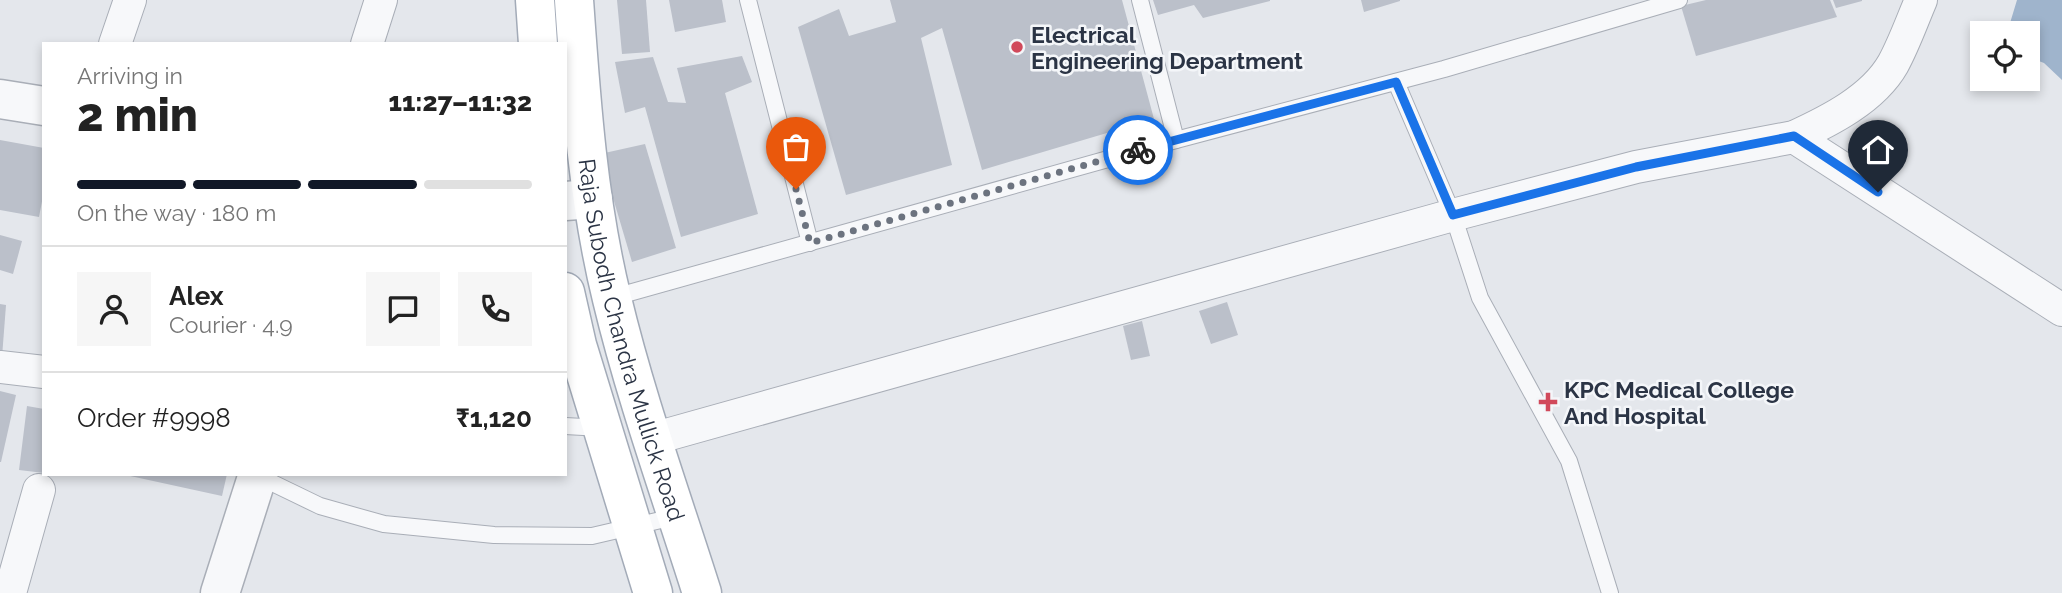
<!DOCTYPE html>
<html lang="en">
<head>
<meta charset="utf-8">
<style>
  :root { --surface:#fff; --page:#f6f6f6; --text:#222; --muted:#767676; --line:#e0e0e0; --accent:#111827 }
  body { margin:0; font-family:Raleway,sans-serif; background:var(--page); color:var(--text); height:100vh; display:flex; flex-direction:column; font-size:26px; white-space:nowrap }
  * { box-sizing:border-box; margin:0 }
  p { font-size:23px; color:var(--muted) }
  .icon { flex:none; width:38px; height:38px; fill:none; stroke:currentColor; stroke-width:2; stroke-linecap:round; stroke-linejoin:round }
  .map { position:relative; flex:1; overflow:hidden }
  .panel { position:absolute; left:42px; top:42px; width:525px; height:434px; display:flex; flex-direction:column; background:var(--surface); border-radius:0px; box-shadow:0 4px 10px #0003 }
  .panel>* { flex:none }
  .buttons { position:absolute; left:1970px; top:21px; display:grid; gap:14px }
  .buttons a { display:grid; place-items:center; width:70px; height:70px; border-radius:0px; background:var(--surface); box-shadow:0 4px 10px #0003; font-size:35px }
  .pin { position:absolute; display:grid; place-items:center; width:60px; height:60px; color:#fff; margin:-72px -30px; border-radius:50% 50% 50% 0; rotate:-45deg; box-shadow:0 0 7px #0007 }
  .pin .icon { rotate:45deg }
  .courier { position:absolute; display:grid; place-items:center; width:70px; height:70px; margin:-35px; border:5px solid #1a73e8; border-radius:50%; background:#fff; color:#222; box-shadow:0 2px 9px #0007 }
  .head em { font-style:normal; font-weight:800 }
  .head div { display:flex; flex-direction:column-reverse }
  .head { display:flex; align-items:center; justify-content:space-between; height:119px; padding:0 35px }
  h1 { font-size:46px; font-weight:800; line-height:52px }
  .bar { display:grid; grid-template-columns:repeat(4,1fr); gap:10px 7px; align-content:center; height:84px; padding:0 35px }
  .bar i { height:9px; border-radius:5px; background:var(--line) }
  .bar .on { background:var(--accent) }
  .bar p { grid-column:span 4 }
  .line { display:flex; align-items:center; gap:18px; padding:0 35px; border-top:2px solid var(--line) }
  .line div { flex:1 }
  .round { display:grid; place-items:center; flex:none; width:74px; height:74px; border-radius:0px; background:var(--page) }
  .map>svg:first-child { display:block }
  .water { fill:#9fb4cc }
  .building { fill:#bbc0ca }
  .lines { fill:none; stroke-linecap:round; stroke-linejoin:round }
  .service-casing { stroke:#a9aeb7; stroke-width:18 }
  .minor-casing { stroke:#a9aeb7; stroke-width:34 }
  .tertiary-casing { stroke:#a9aeb7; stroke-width:41 }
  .primary-casing { stroke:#a3abb8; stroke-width:41 }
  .service { stroke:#f7f8fa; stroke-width:16 }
  .minor { stroke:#f7f8fa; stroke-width:32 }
  .tertiary { stroke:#f7f8fa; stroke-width:38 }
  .primary { stroke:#fff; stroke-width:38 }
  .done { stroke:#6c737f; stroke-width:7; stroke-dasharray:0 12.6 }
  .route { stroke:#1a73e8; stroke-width:9 }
  .poi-dot { fill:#d1495b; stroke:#f4f6f9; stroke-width:2.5 }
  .labels { text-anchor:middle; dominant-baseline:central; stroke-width:5; stroke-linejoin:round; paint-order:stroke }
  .poi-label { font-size:23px; font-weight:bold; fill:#2b3445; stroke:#f4f6f9; text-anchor:start }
  .street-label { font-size:23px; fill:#2b3445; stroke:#f4f6f9 }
</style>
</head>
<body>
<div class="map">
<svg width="2062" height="593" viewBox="0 0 2062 593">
  <rect width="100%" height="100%" fill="#e4e7ec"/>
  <path class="water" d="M2017 0H2062V80L2044 63 2028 57V33H2007Z"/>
  <g class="building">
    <path d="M617 0H646L650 52 622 54Z"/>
    <path d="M669 0H722L726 22 675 32Z"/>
    <path d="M890 0H1122L1154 119 982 170 942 28 921 38 952 165 846 195 798 27 839 9 849 36 896 22Z"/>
    <path d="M1153 0H1270V1L1203 18 1194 5 1158 15Z"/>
    <path d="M1361 0H1400V1L1364 12Z"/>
    <path d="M1706 0H1830L1837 17 1696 56 1681 6Z"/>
    <path d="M1833 0H1862V1L1836 8Z"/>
    <path d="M742 56 752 82 725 93 758 214 681 237 645 107 625 113 615 62 653 57 668 102 686 103 677 68Z"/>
    <path d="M0 140 44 148V191L39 217 0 210Z"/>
    <path d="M645 144 676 248 632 262 600 154Z"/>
    <path d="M0 235 22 241 13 274 0 270Z"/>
    <path d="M1227 302 1238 335 1211 344 1199 311Z"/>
    <path d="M0 304 6 305 2 357H0Z"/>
    <path d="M1142 321 1150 356 1131 360 1123 326Z"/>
    <path d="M0 391 16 395 1 462H0Z"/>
    <path d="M27 406 44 409V473L19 470Z"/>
    <path d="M121 474H227L222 496Z"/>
  </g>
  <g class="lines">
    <g class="service-casing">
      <g id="service">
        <path d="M748 0 810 243"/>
        <path d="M1140 0 1176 140"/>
        <path d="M1396 82 1453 215 1480 298 1569 461 1610 593"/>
        <path d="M611 298 1176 140 1444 69 1679 0"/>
        <path d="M565 426 602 428"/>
        <path d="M258 476 320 506 384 524 494 535 592 536 678 516"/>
      </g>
    </g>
    <g class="minor-casing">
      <g id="minor">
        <path d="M115 44 130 0"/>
        <path d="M367 44 381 0"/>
        <path d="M1794 137 2062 310"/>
        <path d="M0 367 44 372"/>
        <path d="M652 439 1453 215 1636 167 1794 137C1829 121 1873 99 1893 64 1904 44 1912 21 1921 0"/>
        <path d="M10 593 39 490"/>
      </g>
    </g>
    <g class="tertiary-casing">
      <g id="tertiary">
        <path d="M0 99 44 106"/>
        <path d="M565 201 593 199"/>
        <path d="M220 593 258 474"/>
      </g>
    </g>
    <g class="primary-casing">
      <g id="primary">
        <path d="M535 0 538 44"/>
        <path id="s1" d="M574 0C581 100 588 202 612 299 636 399 671 495 702 593"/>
        <path d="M565 292 577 345 653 593"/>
      </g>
    </g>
    <use href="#service" class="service"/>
    <use href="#minor" class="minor"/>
    <use href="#tertiary" class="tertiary"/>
    <use href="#primary" class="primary"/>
  </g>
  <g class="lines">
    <path class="done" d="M796 189 810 243 1138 150"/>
    <path class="route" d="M1138 150 1396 82 1453 215 1636 167 1794 136 1878 192"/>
  </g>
  <g class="poi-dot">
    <circle cx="1017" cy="47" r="7"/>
    <path d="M1544.5 391.5h7v7h7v7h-7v7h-7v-7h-7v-7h7z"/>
  </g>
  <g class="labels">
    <g class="poi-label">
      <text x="1031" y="34">Electrical<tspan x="1031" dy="26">Engineering Department</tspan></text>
      <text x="1564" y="389">KPC Medical College<tspan x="1564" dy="26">And Hospital</tspan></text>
    </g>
    <g class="street-label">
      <text stroke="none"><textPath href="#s1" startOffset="346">Raja Subodh Chandra Mullick Road</textPath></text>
    </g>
  </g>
</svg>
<div class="buttons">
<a><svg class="icon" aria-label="locate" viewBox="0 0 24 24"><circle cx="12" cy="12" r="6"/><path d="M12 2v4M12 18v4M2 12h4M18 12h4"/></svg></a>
</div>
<div class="pin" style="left:796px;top:189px;background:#ea580c"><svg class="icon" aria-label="bag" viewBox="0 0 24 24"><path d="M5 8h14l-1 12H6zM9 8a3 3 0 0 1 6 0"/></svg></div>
<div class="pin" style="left:1878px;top:192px;background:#1f2937"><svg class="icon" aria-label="home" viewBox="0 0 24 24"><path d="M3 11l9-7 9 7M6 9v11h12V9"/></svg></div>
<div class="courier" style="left:1138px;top:150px"><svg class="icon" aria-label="bike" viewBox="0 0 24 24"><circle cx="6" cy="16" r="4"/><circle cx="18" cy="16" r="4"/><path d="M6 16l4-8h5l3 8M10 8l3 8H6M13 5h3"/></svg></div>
<section class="panel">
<div class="head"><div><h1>2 min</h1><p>Arriving in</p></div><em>11:27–11:32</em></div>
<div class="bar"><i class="on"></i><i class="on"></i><i class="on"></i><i></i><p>On the way · 180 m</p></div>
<div class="line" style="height:126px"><a class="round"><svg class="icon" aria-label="person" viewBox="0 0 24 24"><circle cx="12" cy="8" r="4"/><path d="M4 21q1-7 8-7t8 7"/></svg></a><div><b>Alex</b><p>Courier · 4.9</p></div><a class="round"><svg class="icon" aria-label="chat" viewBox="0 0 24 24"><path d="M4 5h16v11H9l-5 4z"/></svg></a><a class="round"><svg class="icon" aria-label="phone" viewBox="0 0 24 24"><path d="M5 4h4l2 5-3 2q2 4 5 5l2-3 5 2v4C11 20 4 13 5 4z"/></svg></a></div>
<div class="line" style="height:91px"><div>Order #9998</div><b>₹1,120</b></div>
</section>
</div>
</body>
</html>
